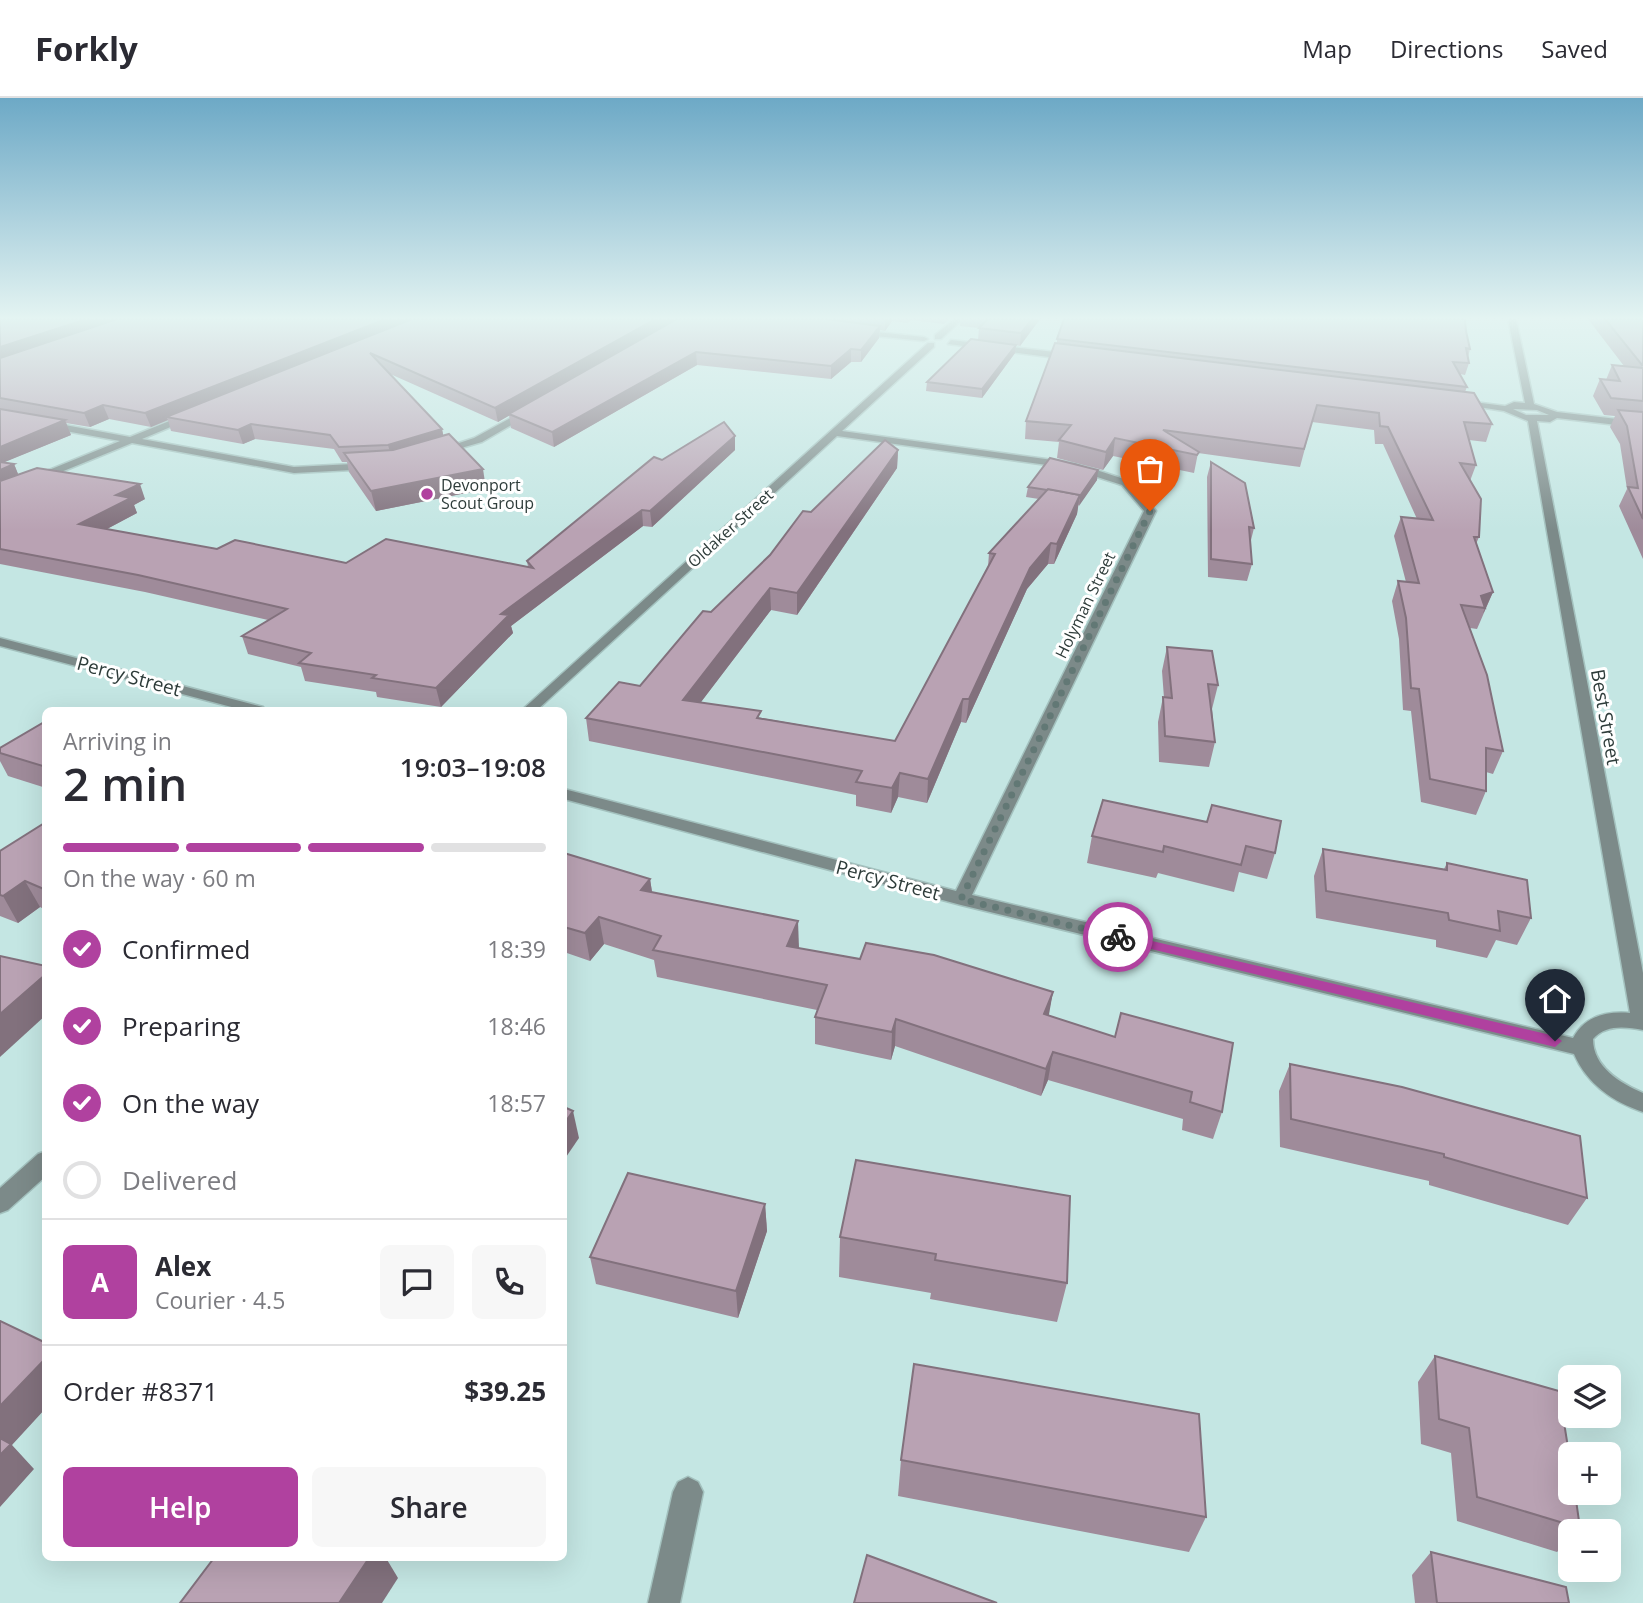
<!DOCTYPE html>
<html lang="en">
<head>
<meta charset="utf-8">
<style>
  :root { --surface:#fff; --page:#f7f7f7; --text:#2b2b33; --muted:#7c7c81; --line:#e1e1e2; --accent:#b0419f }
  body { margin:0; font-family:"Open Sans",sans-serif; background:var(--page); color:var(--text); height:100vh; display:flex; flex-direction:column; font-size:26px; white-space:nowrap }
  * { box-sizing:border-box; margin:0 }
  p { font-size:23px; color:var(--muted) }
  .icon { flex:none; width:38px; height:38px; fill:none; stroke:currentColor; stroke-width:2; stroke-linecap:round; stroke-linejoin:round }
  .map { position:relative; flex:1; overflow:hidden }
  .sheet { position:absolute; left:42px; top:609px; width:525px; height:854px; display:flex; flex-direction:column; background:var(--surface); border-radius:10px; box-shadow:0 7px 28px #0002 }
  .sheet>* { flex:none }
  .fabs { position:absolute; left:1558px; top:1267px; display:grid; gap:14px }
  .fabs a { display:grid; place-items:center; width:63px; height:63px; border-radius:10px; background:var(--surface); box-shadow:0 7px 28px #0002; font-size:35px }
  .pin { position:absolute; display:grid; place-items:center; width:60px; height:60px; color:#fff; margin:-72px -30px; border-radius:50% 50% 50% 0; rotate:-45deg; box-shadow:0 0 7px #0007 }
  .pin .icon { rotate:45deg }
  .courier { position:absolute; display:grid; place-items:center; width:70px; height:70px; margin:-35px; border:5px solid #b0419f; border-radius:50%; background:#fff; color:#222; box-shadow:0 2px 9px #0007 }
  .headline em { font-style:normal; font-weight:600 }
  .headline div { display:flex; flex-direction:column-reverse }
  .headline { display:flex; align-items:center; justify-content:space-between; height:119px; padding:0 21px }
  h1 { font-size:46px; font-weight:600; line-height:52px }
  .bar { display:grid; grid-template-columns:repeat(4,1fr); gap:10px 7px; align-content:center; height:84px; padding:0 21px }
  .bar i { height:9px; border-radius:5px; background:var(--line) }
  .bar .active { background:var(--accent) }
  .bar p { grid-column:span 4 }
  .line { display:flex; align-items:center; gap:18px; padding:0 21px; border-top:2px solid var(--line) }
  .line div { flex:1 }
  .round { display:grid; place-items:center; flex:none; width:74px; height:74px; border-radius:10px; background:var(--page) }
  ol { padding:0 21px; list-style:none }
  li { display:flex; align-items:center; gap:21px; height:77px }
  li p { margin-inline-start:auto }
  li .icon { padding:7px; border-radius:50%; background:var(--accent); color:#fff; stroke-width:4 }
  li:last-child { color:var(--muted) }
  li i { width:38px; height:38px; border:4px solid var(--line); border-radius:50% }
  .button { display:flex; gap:14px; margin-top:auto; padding:14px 21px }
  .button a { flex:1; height:80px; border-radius:10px; background:var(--accent); color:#fff; font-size:28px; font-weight:600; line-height:80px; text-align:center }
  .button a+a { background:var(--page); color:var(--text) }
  header { display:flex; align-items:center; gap:42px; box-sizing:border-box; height:98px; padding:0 35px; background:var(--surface); border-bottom:2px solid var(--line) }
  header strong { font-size:33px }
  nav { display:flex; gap:38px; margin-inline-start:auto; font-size:24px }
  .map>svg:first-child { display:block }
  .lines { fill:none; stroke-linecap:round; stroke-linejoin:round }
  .minor-casing { stroke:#a3c1be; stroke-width:3 }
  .minor { fill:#7c8a89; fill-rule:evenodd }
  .wall { fill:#9f8b9a }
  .shaded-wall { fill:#82717d }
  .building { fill:#b9a2b3; stroke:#82717d; stroke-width:2 }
  .route { fill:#b0419f }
  .done { stroke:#627875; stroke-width:7; stroke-dasharray:0 12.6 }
  .poi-dot { fill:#b0419f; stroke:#fff; stroke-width:2.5 }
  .labels { text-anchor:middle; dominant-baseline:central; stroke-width:6; stroke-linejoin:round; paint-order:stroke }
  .far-poi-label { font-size:16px; fill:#2e3c3a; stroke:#fff; text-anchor:start }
  .far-street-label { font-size:16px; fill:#2e3c3a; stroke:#fff }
  .street-label { font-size:19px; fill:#2e3c3a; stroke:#fff }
</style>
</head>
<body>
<header>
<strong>Forkly</strong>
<nav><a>Map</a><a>Directions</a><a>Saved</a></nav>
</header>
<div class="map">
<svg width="1643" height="1505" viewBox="0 0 1643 1505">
  <rect width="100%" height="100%" fill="#c4e6e3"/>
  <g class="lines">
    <g class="minor-casing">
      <g id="minor">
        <path d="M954 221H963L941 241H935V237Z"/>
        <path d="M1508 221H1516L1534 306 1557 314 1643 324V330L1557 320 1550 324 1537 323 1643 875V932C1626 929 1606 926 1593 941 1593 969 1620 985 1643 995V1014C1613 1004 1587 986 1574 956L961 807 564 701V691L956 793 1144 413 1122 387 1069 370 837 338 537 612H522L928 245H934V249L842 333 1075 365 1130 383 1156 413 972 797 1573 940C1585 918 1606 913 1630 915L1528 323 1504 313 1453 305 1458 302 1505 308 1514 304 1525 305ZM1513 311 1537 312 1549 317H1526Z"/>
        <path d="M858 232 924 239 928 241 924 243 855 236Z"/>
        <path d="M951 242 1072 256 1076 259 1072 262 948 246Z"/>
        <path d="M529 310 532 311V315L482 344 437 357 432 354 474 340Z"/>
        <path d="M0 315 130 339 189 315 194 318 192 320 142 341 294 369 372 365 377 368 372 371 294 375 132 345 0 399V392L120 343 0 321Z"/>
        <path d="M0 540 263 609 265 612H243L0 548Z"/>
        <path d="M46 1053V1078L8 1112 0 1115V1090L38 1056Z"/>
        <path d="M688 1379 698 1384 703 1394 680 1505H648L673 1394 678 1384Z"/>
      </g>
    </g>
    <use href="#minor" class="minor"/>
  </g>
  <g class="wall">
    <path d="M0 221H950L944 226 911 222 907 225 892 223 885 233 880 232 879 240 861 264H851L831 281 697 267 554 349 511 330 509 317 498 324 388 275 442 331 443 338 486 391 376 413 349 374 347 364H342L334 351 255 341 243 346 171 333 168 322 151 329 109 321 90 329 66 325 71 337 4 364 14 366 18 376 145 401 134 407 137 415 107 431 217 451 346 465 528 469 527 463 662 362 735 338V352L652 429 643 428 511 528 513 535 441 609 377 599 376 594 305 583 301 569 248 556 242 538 268 522 145 494 0 466Z"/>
    <path d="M960 221H1040L1020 248 1016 247 1015 255 982 300 926 293 927 284 978 242 979 230 960 228Z"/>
    <path d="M1588 221H1643V461L1619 408 1627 391 1620 346 1610 329 1615 318 1604 317 1593 298 1600 281 1606 282 1612 267 1624 268Z"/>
    <path d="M1466 233 1470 251 1468 259 1469 265 1465 277 1460 276 1467 289 1465 294 1492 326 1486 344 1469 342 1476 367 1470 383 1479 439 1476 446 1493 494 1477 531 1470 530 1503 653 1493 676 1486 674V693L1476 717 1421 704 1411 613 1403 612 1399 541 1392 503 1398 483 1406 484 1394 438 1401 419 1417 421 1383 346H1375L1374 332 1312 324 1300 369 1198 355 1194 375 1113 358 1103 372 1057 360 1059 344 1025 341 1026 323 1057 245V241Z"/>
    <path d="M898 352 897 370 797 517 771 512 701 604 762 620 895 643 988 469 989 455 1039 401 1026 399 1028 389 1097 382 1078 408 1077 416 1054 466H1048L1027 491 966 625 961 624 927 705 898 699 891 715 856 708V697L589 643 586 620 640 588 711 514 770 457 811 414Z"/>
    <path d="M1211 364 1254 430 1250 446 1252 466 1247 483 1208 479 1207 379Z"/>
    <path d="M1167 549 1218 587 1212 611 1215 644 1209 669 1159 664 1158 624 1163 599 1164 600 1162 573Z"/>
    <path d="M46 623V690L8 678 0 663V650Z"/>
    <path d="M46 724V812L40 809 18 825 0 818V753Z"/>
    <path d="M1207 724 1275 755 1267 781 1239 774 1234 794 1158 775 1156 780 1087 765 1092 738Z"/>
    <path d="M1323 751 1444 771 1447 765 1531 820 1517 847 1496 842 1487 860 1436 849V842L1316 820 1314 778Z"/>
    <path d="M564 755 650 781 652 794 799 850 1053 894 1048 917 1115 939 1222 1014 1213 1041 1182 1032 1183 1021 1048 982 1041 998 895 948 891 962 815 946V919L817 912 657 879 654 862 604 846 590 863 564 854Z"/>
    <path d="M1290 966 1587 1100 1568 1127 1429 1087V1083L1280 1049 1279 993Z"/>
    <path d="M856 1062 1067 1185 1057 1224 930 1201 931 1195 839 1179 840 1139Z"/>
    <path d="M765 1106 767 1133 738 1220 596 1186 590 1159Z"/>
    <path d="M1435 1258 1580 1430 1577 1433H1570V1441L1557 1454 1457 1423 1451 1355 1421 1346 1418 1284Z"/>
    <path d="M901 1362 1206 1419 1189 1454 898 1398Z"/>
    <path d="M1431 1454 1569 1505H1415L1412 1477Z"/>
  </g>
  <g class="shaded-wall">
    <path d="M87 221H128L0 264V249Z"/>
    <path d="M386 221H419L166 319 168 322 151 329 145 315Z"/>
    <path d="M656 221H678L498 324 495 310Z"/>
    <path d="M885 221H892V223L885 233Z"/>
    <path d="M1032 221H1040L1020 248 1021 235Z"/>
    <path d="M880 228 879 240 861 264V252Z"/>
    <path d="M1016 247 1015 255 982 300V291Z"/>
    <path d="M851 251V264L831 281V268Z"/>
    <path d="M696 254 697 267 554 349 552 334Z"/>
    <path d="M103 307 109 321 90 329 84 315Z"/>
    <path d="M65 322 71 337 0 366V349Z"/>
    <path d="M251 326 255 341 243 346 238 332Z"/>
    <path d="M442 331 445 346 392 361 388 347Z"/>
    <path d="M735 338V352L652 429 650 413Z"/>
    <path d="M1115 340 1113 358 1103 372 1106 354Z"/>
    <path d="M898 352 897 370 797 517V495Z"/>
    <path d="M14 366 20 381 0 390V372Z"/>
    <path d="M483 371 486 391 376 413 371 393Z"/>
    <path d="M1098 372 1097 382 1079 408 1080 398Z"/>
    <path d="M140 386 145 401 134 407 137 415 86 442 79 426 116 397Z"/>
    <path d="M1080 397 1077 416 1054 466 1057 446Z"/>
    <path d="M642 412 643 428 511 528 513 535 441 609 436 590 501 516Z"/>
    <path d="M1051 445 1048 466 1027 491 966 625 969 601 1030 470Z"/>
    <path d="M770 490 771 512 685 625 683 602Z"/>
    <path d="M1493 494 1484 514 1483 515 1485 510 1481 498Z"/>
    <path d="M963 601 961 624 927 705 928 681Z"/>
    <path d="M900 675 898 699 891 715 892 690Z"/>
    <path d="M650 781 654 807 641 792Z"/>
    <path d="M25 783 40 809 18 825 3 798Z"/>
    <path d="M599 819 604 846 590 863 585 835Z"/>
    <path d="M798 823 799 850 787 848Z"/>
    <path d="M46 876V917L0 959V916Z"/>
    <path d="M1053 894 1048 922 1044 916Z"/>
    <path d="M896 921 895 948 891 962 892 934Z"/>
    <path d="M1053 954 1048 982 1041 998 1046 971Z"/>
    <path d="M573 1013 579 1040 564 1062V1026Z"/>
    <path d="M765 1106 767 1133 738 1220 736 1193Z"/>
    <path d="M46 1260V1310L12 1347 34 1371 0 1409V1308Z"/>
    <path d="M369 1460H386L398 1480 382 1505H339Z"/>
  </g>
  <g class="building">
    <path d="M0 221H87L0 249Z"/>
    <path d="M117 221H386L145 315 103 307 84 315 0 300V260Z"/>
    <path d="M412 221H656L495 310 370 255 442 331 388 347 339 349 330 337 251 326 238 332 166 319Z"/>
    <path d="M677 221H826L880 228 861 252 851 251 831 268 696 254 552 334 509 316Z"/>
    <path d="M988 221H1032L1021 235 979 230Z"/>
    <path d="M1064 221H1465L1466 233 1470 251 1466 250 1469 265 1453 264 1467 289 1057 241Z"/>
    <path d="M1605 221H1643V267H1642Z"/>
    <path d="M971 241 1016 247 982 291 927 284Z"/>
    <path d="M1055 245 1474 295 1492 326 1464 324 1476 367 1460 365 1481 401 1479 439H1474L1493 494 1481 498 1485 510 1461 507 1487 577 1503 653 1486 650V693L1430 681 1419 591 1411 590 1406 520 1398 483 1419 485 1401 419 1433 422 1388 329 1380 328 1379 315 1317 307 1304 351 1163 332 1199 354 1197 357 1115 340 1106 354 1059 342 1071 327 1026 323Z"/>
    <path d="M1612 267 1643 270V303L1611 300 1600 281 1620 283Z"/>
    <path d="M0 311 65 322 0 349Z"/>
    <path d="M1618 312 1643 314V421L1628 389 1638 390 1627 328Z"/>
    <path d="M724 324 735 338 650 413 642 412 501 516 509 517 436 590 372 580 376 577 299 565 311 555 242 538 287 511 138 477 0 451V383L37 370 140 386 116 397 131 400 79 426 217 451 235 442 346 465 386 441 533 470 527 463 654 359 662 362Z"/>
    <path d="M449 336 483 371 371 393 344 355 393 352Z"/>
    <path d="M885 342 898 352 797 495 770 490 683 602 761 613 757 620 895 643 995 456 989 455 1048 391 1080 397 1057 446 1051 445 1030 470 969 601H963L928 681 900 675 892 690 856 684 862 673 586 620 619 584 640 588 703 513 711 514 770 457 803 413 811 414Z"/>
    <path d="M1050 360 1098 372 1080 398V397L1048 391 1047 392 1028 389Z"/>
    <path d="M0 364 14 366 0 372Z"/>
    <path d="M1211 364 1245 385 1254 430 1249 429 1252 466 1211 461Z"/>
    <path d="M1167 549 1212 553 1218 587 1208 586 1215 644 1165 638 1163 599 1172 600Z"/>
    <path d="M46 623V669L0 655V650Z"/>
    <path d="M1103 702 1207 724 1212 707 1281 723 1275 755 1246 748 1241 767 1164 748 1163 754 1092 738Z"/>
    <path d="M46 724V792L25 783 3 798 0 797V753Z"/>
    <path d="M1323 751 1447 772V765L1527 782 1531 820 1498 813 1500 833 1449 822 1448 815 1326 793Z"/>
    <path d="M564 755 650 781 641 792 798 823 787 848 860 861 866 845 934 857 1053 894 1044 916 1115 939 1121 915 1233 945 1222 1014 1190 1004 1192 994 1053 954 1046 971 896 921 892 934 815 919 827 887 653 852 661 838 599 819 585 835 564 829Z"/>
    <path d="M0 858 46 868V876L0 916Z"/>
    <path d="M1290 966 1402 989 1580 1038 1587 1100 1444 1059V1056L1291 1021Z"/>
    <path d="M564 1009 573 1013 564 1026Z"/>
    <path d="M856 1062 1070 1098 1067 1185 935 1162 936 1156 840 1139Z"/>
    <path d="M628 1075 765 1106 736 1193 590 1159Z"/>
    <path d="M0 1223 46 1245V1260L0 1308Z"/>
    <path d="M1435 1258 1559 1293 1570 1362V1395H1575L1580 1430 1477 1399 1469 1330 1439 1321Z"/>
    <path d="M914 1266 1199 1316 1206 1419 901 1362Z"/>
    <path d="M0 1340 11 1346 0 1357Z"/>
    <path d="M1431 1454 1566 1489 1569 1505H1437Z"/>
    <path d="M867 1457 997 1505H854Z"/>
    <path d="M214 1460H369L339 1505H180Z"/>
  </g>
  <linearGradient id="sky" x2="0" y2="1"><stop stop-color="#6da9c6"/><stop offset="0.51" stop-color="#e4f4f2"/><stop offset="1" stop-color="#e4f4f2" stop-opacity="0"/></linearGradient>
  <rect width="1643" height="432" fill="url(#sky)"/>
  <path class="route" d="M1118 835 1555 938 1562 943 1555 949 1114 842V836Z"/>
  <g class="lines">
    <path class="done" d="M1118 839 961 801 1150 413"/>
  </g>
  <circle class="poi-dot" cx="427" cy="396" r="7"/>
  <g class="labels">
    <g class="far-poi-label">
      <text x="441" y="387">Devonport<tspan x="441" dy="18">Scout Group</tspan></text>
    </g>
    <g class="far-street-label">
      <text transform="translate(730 430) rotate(-42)">Oldaker Street</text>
      <text transform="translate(1085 507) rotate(-64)">Holyman Street</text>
    </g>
    <g class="street-label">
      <text transform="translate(129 578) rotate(15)">Percy Street</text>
      <text transform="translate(1606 619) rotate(80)">Best Street</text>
      <text transform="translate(888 782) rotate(15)">Percy Street</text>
    </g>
  </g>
</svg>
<div class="fabs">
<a><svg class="icon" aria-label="layers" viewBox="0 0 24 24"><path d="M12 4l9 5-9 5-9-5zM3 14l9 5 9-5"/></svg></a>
<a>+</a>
<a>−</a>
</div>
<div class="pin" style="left:1150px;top:413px;background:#ea580c"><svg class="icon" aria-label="bag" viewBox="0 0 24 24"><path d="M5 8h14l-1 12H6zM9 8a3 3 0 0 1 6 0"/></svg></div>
<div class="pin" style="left:1555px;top:943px;background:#1f2937"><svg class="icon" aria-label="home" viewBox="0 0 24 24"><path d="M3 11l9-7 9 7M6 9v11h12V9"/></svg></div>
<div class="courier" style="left:1118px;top:839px"><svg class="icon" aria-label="bike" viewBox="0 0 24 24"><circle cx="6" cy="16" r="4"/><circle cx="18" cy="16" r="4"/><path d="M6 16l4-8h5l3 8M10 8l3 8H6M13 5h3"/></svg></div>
<section class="sheet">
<div class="headline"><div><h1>2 min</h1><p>Arriving in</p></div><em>19:03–19:08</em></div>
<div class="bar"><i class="active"></i><i class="active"></i><i class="active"></i><i></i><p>On the way · 60 m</p></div>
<ol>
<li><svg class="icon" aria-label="check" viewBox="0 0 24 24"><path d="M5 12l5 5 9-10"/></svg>Confirmed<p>18:39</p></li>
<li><svg class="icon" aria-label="check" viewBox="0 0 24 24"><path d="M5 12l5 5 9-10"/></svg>Preparing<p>18:46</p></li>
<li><svg class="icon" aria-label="check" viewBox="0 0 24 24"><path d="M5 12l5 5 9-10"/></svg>On the way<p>18:57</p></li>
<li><i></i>Delivered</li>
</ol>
<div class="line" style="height:126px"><b class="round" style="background:var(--accent);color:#fff">A</b><div><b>Alex</b><p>Courier · 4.5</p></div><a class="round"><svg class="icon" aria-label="chat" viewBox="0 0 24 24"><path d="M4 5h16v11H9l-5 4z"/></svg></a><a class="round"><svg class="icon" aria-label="phone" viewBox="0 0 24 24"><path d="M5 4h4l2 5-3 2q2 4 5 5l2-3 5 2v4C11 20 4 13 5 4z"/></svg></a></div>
<div class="line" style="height:91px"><div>Order #8371</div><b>$39.25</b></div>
<div class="button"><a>Help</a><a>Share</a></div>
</section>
</div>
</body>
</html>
